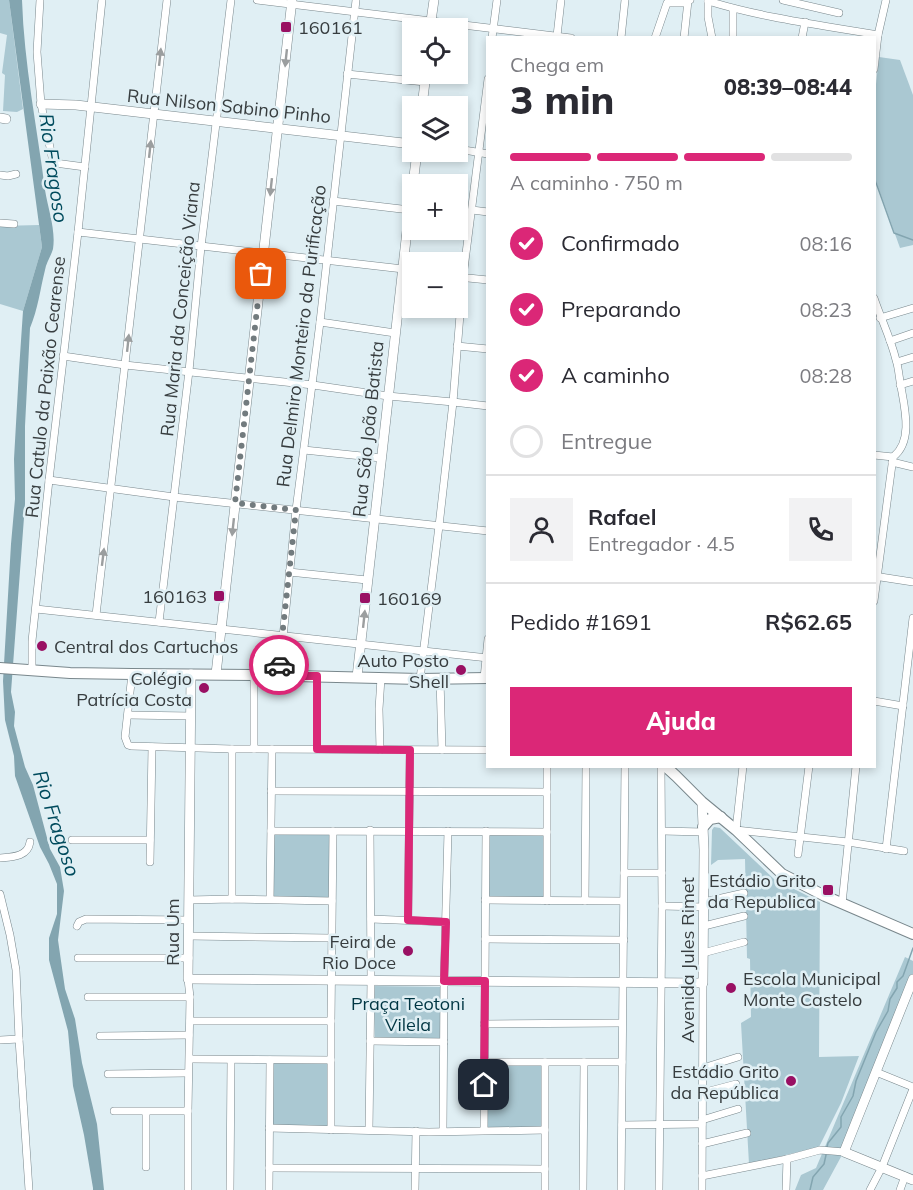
<!DOCTYPE html>
<html lang="pt">
<head>
<meta charset="utf-8">
<style>
  :root { --surface:#fff; --page:#f2f2f3; --text:#2b2b33; --muted:#7c7c81; --line:#e1e1e2; --accent:#db2777 }
  body { margin:0; font-family:Mulish,sans-serif; background:var(--page); color:var(--text); height:100vh; display:flex; flex-direction:column; font-size:22px; white-space:nowrap }
  * { box-sizing:border-box; margin:0 }
  p { font-size:20px; color:var(--muted) }
  .icon { flex:none; width:33px; height:33px; fill:none; stroke:currentColor; stroke-width:2; stroke-linecap:round; stroke-linejoin:round }
  .map { position:relative; flex:1; overflow:hidden }
  .details { position:absolute; left:486px; top:36px; width:390px; height:732px; display:flex; flex-direction:column; background:var(--surface); border-radius:0px; box-shadow:0 3px 9px #0003 }
  .details>* { flex:none }
  .tools { position:absolute; left:402px; top:18px; display:grid; gap:12px }
  .tools a { display:grid; place-items:center; width:66px; height:66px; border-radius:0px; background:var(--surface); box-shadow:0 3px 9px #0003; font-size:30px }
  .pin { position:absolute; display:grid; place-items:center; width:51px; height:51px; color:#fff; margin:-26px; border-radius:12px; box-shadow:0 3px 9px #0006 }
  .courier { position:absolute; display:grid; place-items:center; width:60px; height:60px; margin:-30px; border:4px solid #db2777; border-radius:50%; background:#fff; color:#222; box-shadow:0 2px 8px #0007 }
  .overview em { font-style:normal; font-weight:800 }
  .overview div { display:flex; flex-direction:column-reverse }
  .overview { display:flex; align-items:center; justify-content:space-between; height:102px; padding:0 24px }
  h1 { font-size:39px; font-weight:800; line-height:45px }
  .bar { display:grid; grid-template-columns:repeat(4,1fr); gap:9px 6px; align-content:center; height:72px; padding:0 24px }
  .bar i { height:8px; border-radius:4px; background:var(--line) }
  .bar .current { background:var(--accent) }
  .bar p { grid-column:span 4 }
  .line { display:flex; align-items:center; gap:15px; padding:0 24px; border-top:2px solid var(--line) }
  .line div { flex:1 }
  .round { display:grid; place-items:center; flex:none; width:63px; height:63px; border-radius:0px; background:var(--page) }
  ol { padding:0 24px; list-style:none }
  li { display:flex; align-items:center; gap:18px; height:66px }
  li p { margin-inline-start:auto }
  li .icon { padding:6px; border-radius:50%; background:var(--accent); color:#fff; stroke-width:4 }
  li:last-child { color:var(--muted) }
  li i { width:33px; height:33px; border:3px solid var(--line); border-radius:50% }
  .primary-button { display:flex; gap:12px; margin-top:auto; padding:12px 24px }
  .primary-button a { flex:1; height:69px; border-radius:0px; background:var(--accent); color:#fff; font-size:24px; font-weight:800; line-height:69px; text-align:center }
  .map>svg:first-child { display:block }
  .green { fill:#aac8d2 }
  .water { fill:#83a5b0 }
  .lines { fill:none; stroke-linecap:round; stroke-linejoin:round }
  .stream { stroke:#83a5b0; stroke-width:1.5 }
  .street-casing { stroke:#79878c; stroke-width:8 }
  .secondary-casing { stroke:#79878c; stroke-width:10 }
  .primary-casing { stroke:#79878c; stroke-width:12 }
  .street { stroke:#fff; stroke-width:7 }
  .secondary { stroke:#fff; stroke-width:9 }
  .primary { stroke:#fff; stroke-width:10 }
  .oneway { fill:#9b9e9f }
  .done { stroke:#727b7e; stroke-width:6; stroke-dasharray:0 10.8 }
  .route { stroke:#db2777; stroke-width:8 }
  .poi-dot { fill:#991063; stroke:#e0eff4; stroke-width:2 }
  .labels { text-anchor:middle; dominant-baseline:central; stroke-width:5; stroke-linejoin:round; paint-order:stroke }
  .poi-label { font-size:18px; fill:#373d3f; stroke:#e0eff4; text-anchor:end }
  .street-label { font-size:18px; fill:#373d3f; stroke:#e0eff4 }
  .park-label { font-size:18px; fill:#003643; stroke:#e0eff4 }
  .water-label { font-size:20px; font-style:italic; fill:#004b5d; stroke:#e0eff4 }
</style>
</head>
<body>
<div class="map">
<svg width="913" height="1190" viewBox="0 0 913 1190">
  <rect width="100%" height="100%" fill="#e0eff4"/>
  <g class="green">
    <path d="M0 0H9L23 109 17 112 3 111 5 75 2 73 7 35 0 33Z"/>
    <path d="M879 57 900 60 913 95V245L900 248 875 178 874 102Z"/>
    <path d="M39 225 42 247 23 311 0 304V226Z"/>
    <path d="M714 827 720 828 774 879 820 902 819 1057 859 1056 841 1103 819 1147 749 1164 741 1023 751 1017 750 959 747 958 745 859 718 860 711 865 712 830Z"/>
    <rect x="273" y="833" width="58" height="66"/>
    <path d="M489 833 545 835V900L488 899Z"/>
    <path d="M905 957 913 961V977L842 1155 823 1190H795L801 1175 816 1168Z"/>
    <path d="M374 986 440 987 443 1039H375Z"/>
    <path d="M271 1063H328L329 1128H272Z"/>
    <path d="M487 1064 543 1065V1130L487 1128Z"/>
  </g>
  <path class="water" d="M9 0H22C24 64 37 127 45 190 48 209 56 230 53 249 51 256 46 263 45 270 40 290 38 309 30 328L25 426V504L11 692 15 712 14 726 25 767 33 785 50 849 60 867 64 891 58 940 65 989 75 1019 82 1063 97 1124 104 1190H93V1188L84 1135 73 1086 68 1031 49 960V938L57 914V884L49 864 40 847 15 776 14 756 5 720 3 681 11 544 15 499 14 459 19 370 23 311 42 247Z"/>
  <g class="lines">
    <g class="stream">
      <path d="M874 177 894 233 913 240"/>
      <path d="M827 1147 828 1143 841 1127V1117L853 1096 856 1081 876 1032 888 1011 890 999 897 988V982L903 976 913 948"/>
      <path d="M810 1190 813 1177 824 1164 826 1155"/>
    </g>
    <g class="street-casing">
      <g id="street">
        <path d="M40 0 37 52 41 104 52 157 55 163 85 167"/>
        <path d="M257 0 571 38"/>
        <path d="M708 0V17L712 38"/>
        <path d="M783 0 839 13"/>
        <path d="M708 1C763 18 821 25 878 35"/>
        <path d="M733 9V38"/>
        <path d="M557 36 561 0"/>
        <path d="M492 38 497 0"/>
        <path d="M621 38 625 0"/>
        <path d="M655 38 667 3H683L690 0"/>
        <path d="M684 38 688 1"/>
        <path d="M802 38 805 22"/>
        <path d="M874 69 878 35 886 0"/>
        <path d="M347 74 425 82"/>
        <path d="M458 149 488 154"/>
        <path d="M0 175 8 176 16 174"/>
        <path d="M333 201 410 210"/>
        <path d="M472 210 488 212"/>
        <path d="M0 223 14 224"/>
        <path d="M78 232 412 270"/>
        <path d="M458 277 488 280"/>
        <path d="M874 298C881 319 891 339 896 360 899 369 899 378 901 387 905 409 913 442 893 457"/>
        <path d="M880 318 913 308"/>
        <path d="M320 322 395 333"/>
        <path d="M890 341 913 333"/>
        <path d="M457 346 488 349"/>
        <path d="M63 356 125 365 313 385 388 396 453 402 488 406"/>
        <path d="M897 362 913 357"/>
        <path d="M900 385 913 381"/>
        <path d="M304 450 381 458"/>
        <path d="M874 455 893 457"/>
        <path d="M892 462 913 467"/>
        <path d="M49 480 174 497 488 531"/>
        <path d="M289 572 367 580"/>
        <path d="M874 576 913 582"/>
        <path d="M874 601 893 457"/>
        <path d="M36 609 488 658"/>
        <path d="M96 615 167 0"/>
        <path d="M159 622 189 371 201 247 231 0"/>
        <path d="M32 670V641L49 480 78 232 102 0"/>
        <path d="M132 674 125 737 128 745 131 746 232 749 488 750"/>
        <path d="M279 676 296 510 320 322 356 0"/>
        <path d="M484 678 488 639"/>
        <path d="M420 679 439 526 453 402 463 277 488 79"/>
        <path d="M440 679 442 750"/>
        <path d="M874 701 903 706"/>
        <path d="M128 715 191 716"/>
        <path d="M254 749V675"/>
        <path d="M317 749V676"/>
        <path d="M380 750 379 709 381 678"/>
        <path d="M743 766 736 830 848 842 904 851"/>
        <path d="M271 791 547 792"/>
        <path d="M271 831 547 832"/>
        <path d="M662 831 703 832"/>
        <path d="M72 840H150"/>
        <path d="M886 849 913 618"/>
        <path d="M798 854 809 766"/>
        <path d="M0 858C12 857 28 857 30 842"/>
        <path d="M150 862 152 747"/>
        <path d="M624 873H662"/>
        <path d="M0 894 10 935 16 970 19 1039 29 1190"/>
        <path d="M232 899V749"/>
        <path d="M270 899 272 749"/>
        <path d="M189 900 232 899 332 901"/>
        <path d="M485 900 623 901"/>
        <path d="M547 901V766"/>
        <path d="M585 901 586 766"/>
        <path d="M704 902 744 893"/>
        <path d="M842 904 856 766"/>
        <path d="M662 906 704 907"/>
        <path d="M371 919 446 922"/>
        <path d="M408 920 410 750"/>
        <path d="M77 926 79 922 86 919 189 920"/>
        <path d="M704 926 744 916"/>
        <path d="M189 936 331 938"/>
        <path d="M485 939 624 940"/>
        <path d="M703 953 744 942"/>
        <path d="M78 958H189"/>
        <path d="M88 997H190"/>
        <path d="M190 1021H331"/>
        <path d="M484 1024 622 1023"/>
        <path d="M100 1036 189 1035"/>
        <path d="M0 1040 19 1039"/>
        <path d="M370 1041 444 1042"/>
        <path d="M190 1059 331 1060"/>
        <path d="M484 1062H622"/>
        <path d="M703 1068 738 1057"/>
        <path d="M876 1072 913 1087"/>
        <path d="M108 1074 188 1073"/>
        <path d="M702 1093 736 1084"/>
        <path d="M114 1111H188"/>
        <path d="M702 1120 738 1109"/>
        <path d="M622 1125 702 1124"/>
        <path d="M269 1128 429 1132 545 1130"/>
        <path d="M331 1130V1021L333 831"/>
        <path d="M369 1130 371 980 370 830"/>
        <path d="M484 1130 486 831"/>
        <path d="M443 1131 444 981 448 831"/>
        <path d="M702 1144 747 1133"/>
        <path d="M787 1159 820 1150 844 1152"/>
        <path d="M146 1167V1112"/>
        <path d="M269 1168 545 1169"/>
        <path d="M702 1176 787 1159 786 1190"/>
        <path d="M188 1190V1111L190 997 188 979"/>
        <path d="M230 1190 231 1060"/>
        <path d="M269 1190 270 1060"/>
        <path d="M415 1190 416 1131"/>
        <path d="M545 1190V1062"/>
        <path d="M583 1190 584 1062"/>
        <path d="M621 1190 625 766"/>
        <path d="M659 1190 662 906 661 766"/>
        <path d="M702 1190 703 983"/>
        <path d="M870 1190 882 1167 913 1089"/>
        <path d="M900 1190 905 1176"/>
      </g>
    </g>
    <g class="secondary-casing">
      <g id="secondary">
        <path d="M430 28 434 0"/>
        <path d="M41 104 76 105 412 144"/>
        <path d="M422 106 426 74"/>
        <path d="M0 118 6 119"/>
        <path d="M413 184 417 152"/>
        <path d="M191 674 188 979 703 983 704 850 702 802"/>
        <path d="M216 674 292 0"/>
        <path d="M357 677 412 186"/>
        <path d="M913 979 844 1152 913 1180"/>
      </g>
    </g>
    <g class="primary-casing">
      <g id="primary">
        <path d="M0 668 70 673 132 674 254 675 420 679 488 678"/>
        <path d="M665 766 676 776 702 802 736 830 782 874 825 896 913 934"/>
        <path d="M703 827 710 819 721 817"/>
      </g>
    </g>
    <use href="#street" class="street"/>
    <use href="#secondary" class="secondary"/>
    <use href="#primary" class="primary"/>
  </g>
  <defs><path id="oneway-solid" d="M-6-.8H1V-3.2L6.5 0L1 3.2V.8H-6Z" transform="scale(1.5)"/></defs>
  <g class="oneway">
    <use href="#oneway-solid" transform="translate(160 57) rotate(-84)"/>
    <use href="#oneway-solid" transform="translate(286 58) rotate(96)"/>
    <use href="#oneway-solid" transform="translate(150 149) rotate(-84)"/>
    <use href="#oneway-solid" transform="translate(271 187) rotate(96)"/>
    <use href="#oneway-solid" transform="translate(128 343) rotate(-84)"/>
    <use href="#oneway-solid" transform="translate(233 527) rotate(96)"/>
    <use href="#oneway-solid" transform="translate(103 557) rotate(-83)"/>
    <use href="#oneway-solid" transform="translate(364 619) rotate(-84)"/>
  </g>
  <g class="lines">
    <path class="done" d="M261 274 235 503 296 510 279 665"/>
    <path class="route" d="M279 665V676H317V749L410 750 408 920 446 922 444 981H485L484 1085"/>
  </g>
  <g class="poi-dot">
    <rect x="280" y="21" width="12" height="12" rx="3"/>
    <rect x="213" y="590" width="12" height="12" rx="3"/>
    <rect x="359" y="592" width="12" height="12" rx="3"/>
    <circle cx="42" cy="646" r="6"/>
    <circle cx="461" cy="670" r="6"/>
    <circle cx="204" cy="688" r="6"/>
    <rect x="822" y="884" width="12" height="12" rx="3"/>
    <circle cx="408" cy="951" r="6"/>
    <circle cx="731" cy="988" r="6"/>
    <circle cx="791" cy="1081" r="6"/>
  </g>
  <g class="labels">
    <g class="poi-label">
      <text x="298" y="27" text-anchor="start">160161</text>
      <text x="207" y="596">160163</text>
      <text x="377" y="598" text-anchor="start">160169</text>
      <text x="54" y="646" text-anchor="start">Central dos Cartuchos</text>
      <text x="449" y="660">Auto Posto<tspan x="449" dy="21">Shell</tspan></text>
      <text x="192" y="678">Colégio<tspan x="192" dy="21">Patrícia Costa</tspan></text>
      <text x="816" y="880">Estádio Grito<tspan x="816" dy="21">da Republica</tspan></text>
      <text x="396" y="941">Feira de<tspan x="396" dy="21">Rio Doce</tspan></text>
      <text x="743" y="978" text-anchor="start">Escola Municipal<tspan x="743" dy="21">Monte Castelo</tspan></text>
      <text x="779" y="1071">Estádio Grito<tspan x="779" dy="21">da República</tspan></text>
    </g>
    <g class="street-label">
      <text transform="translate(229 106) rotate(6)">Rua Nilson Sabino Pinho</text>
      <text transform="translate(180 309) rotate(-84)">Rua Maria da Conceição Viana</text>
      <text transform="translate(301 336) rotate(-83)">Rua Delmiro Monteiro da Purificação</text>
      <text transform="translate(45 387) rotate(-84)">Rua Catulo da Paixão Cearense</text>
      <text transform="translate(368 429) rotate(-84)">Rua São João Batista</text>
      <text transform="translate(172 932) rotate(-90)">Rua Um</text>
      <text transform="translate(687 960) rotate(-90)">Avenida Jules Rimet</text>
    </g>
    <g class="park-label">
      <text x="408" y="1003">Praça Teotoni<tspan x="408" dy="21">Vilela</tspan></text>
    </g>
    <g class="water-label">
      <text transform="translate(54 168) rotate(82)">Rio Fragoso</text>
      <text transform="translate(57 823) rotate(72)">Rio Fragoso</text>
    </g>
  </g>
</svg>
<div class="tools">
<a><svg class="icon" aria-label="locate" viewBox="0 0 24 24"><circle cx="12" cy="12" r="6"/><path d="M12 2v4M12 18v4M2 12h4M18 12h4"/></svg></a>
<a><svg class="icon" aria-label="layers" viewBox="0 0 24 24"><path d="M12 4l9 5-9 5-9-5zM3 14l9 5 9-5"/></svg></a>
<a>+</a>
<a>−</a>
</div>
<div class="pin" style="left:261px;top:274px;background:#ea580c"><svg class="icon" aria-label="bag" viewBox="0 0 24 24"><path d="M5 8h14l-1 12H6zM9 8a3 3 0 0 1 6 0"/></svg></div>
<div class="pin" style="left:484px;top:1085px;background:#1f2937"><svg class="icon" aria-label="home" viewBox="0 0 24 24"><path d="M3 11l9-7 9 7M6 9v11h12V9"/></svg></div>
<div class="courier" style="left:279px;top:665px"><svg class="icon" aria-label="car" viewBox="0 0 24 24"><path d="M5 17H2v-5l4-1 3-4h7l3 4 3 1v5h-3M9 17h6M6 11h13"/><circle cx="7" cy="17" r="2"/><circle cx="17" cy="17" r="2"/></svg></div>
<section class="details">
<div class="overview"><div><h1>3 min</h1><p>Chega em</p></div><em>08:39–08:44</em></div>
<div class="bar"><i class="current"></i><i class="current"></i><i class="current"></i><i></i><p>A caminho · 750 m</p></div>
<ol>
<li><svg class="icon" aria-label="check" viewBox="0 0 24 24"><path d="M5 12l5 5 9-10"/></svg>Confirmado<p>08:16</p></li>
<li><svg class="icon" aria-label="check" viewBox="0 0 24 24"><path d="M5 12l5 5 9-10"/></svg>Preparando<p>08:23</p></li>
<li><svg class="icon" aria-label="check" viewBox="0 0 24 24"><path d="M5 12l5 5 9-10"/></svg>A caminho<p>08:28</p></li>
<li><i></i>Entregue</li>
</ol>
<div class="line" style="height:108px"><a class="round"><svg class="icon" aria-label="person" viewBox="0 0 24 24"><circle cx="12" cy="8" r="4"/><path d="M4 21q1-7 8-7t8 7"/></svg></a><div><b>Rafael</b><p>Entregador · 4.5</p></div><a class="round"><svg class="icon" aria-label="phone" viewBox="0 0 24 24"><path d="M5 4h4l2 5-3 2q2 4 5 5l2-3 5 2v4C11 20 4 13 5 4z"/></svg></a></div>
<div class="line" style="height:78px"><div>Pedido #1691</div><b>R$62.65</b></div>
<div class="primary-button"><a>Ajuda</a></div>
</section>
</div>
</body>
</html>
